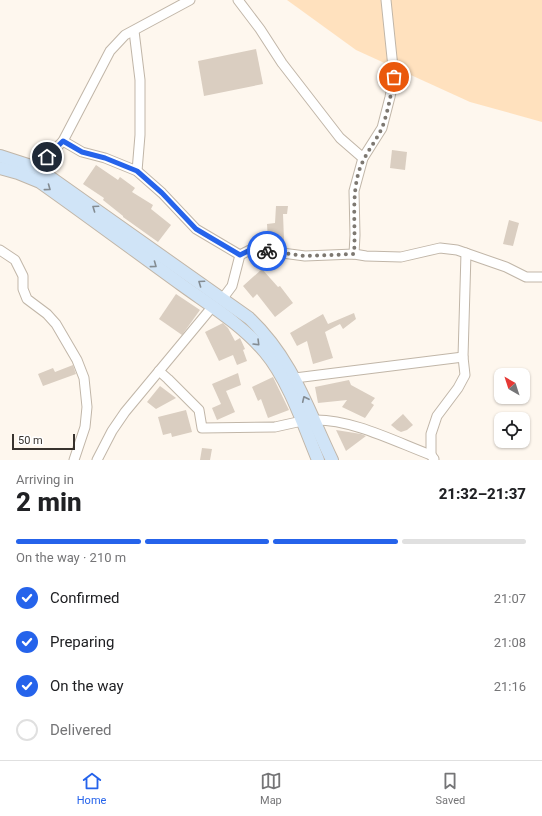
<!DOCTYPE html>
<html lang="en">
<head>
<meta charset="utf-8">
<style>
  :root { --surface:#fff; --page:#f6f6f6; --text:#202124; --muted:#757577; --line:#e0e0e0; --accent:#2563eb }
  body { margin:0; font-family:Roboto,sans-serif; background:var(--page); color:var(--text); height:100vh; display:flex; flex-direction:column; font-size:15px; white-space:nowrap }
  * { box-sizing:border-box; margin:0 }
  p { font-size:13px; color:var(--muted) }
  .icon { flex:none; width:22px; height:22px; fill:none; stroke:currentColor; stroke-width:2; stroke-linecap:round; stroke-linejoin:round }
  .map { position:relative; height:460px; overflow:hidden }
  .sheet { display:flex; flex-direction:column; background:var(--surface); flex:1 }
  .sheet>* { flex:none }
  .needle { width:26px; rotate:321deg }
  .tools { position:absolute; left:494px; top:368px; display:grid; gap:8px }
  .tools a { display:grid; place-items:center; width:36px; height:36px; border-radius:8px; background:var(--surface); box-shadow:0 1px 3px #0004; font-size:20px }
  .scale { position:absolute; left:12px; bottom:10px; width:63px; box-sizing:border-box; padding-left:4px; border:2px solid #38332e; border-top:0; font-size:11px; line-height:14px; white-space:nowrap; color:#38332e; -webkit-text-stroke:3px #fff; paint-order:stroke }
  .pin { position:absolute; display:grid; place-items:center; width:34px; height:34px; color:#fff; margin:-17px; border:2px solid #fff; border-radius:50%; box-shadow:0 1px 4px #0007 }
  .courier { position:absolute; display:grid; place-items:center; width:40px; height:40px; margin:-20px; border:3px solid #2563eb; border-radius:50%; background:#fff; color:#222; box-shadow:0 1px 5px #0007 }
  .head em { font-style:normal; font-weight:800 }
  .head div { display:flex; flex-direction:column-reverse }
  .head { display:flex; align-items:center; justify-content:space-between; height:68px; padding:0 16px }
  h1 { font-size:26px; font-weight:800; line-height:30px }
  .bar { display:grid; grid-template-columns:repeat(4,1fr); gap:6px 4px; align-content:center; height:48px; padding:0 16px }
  .bar i { height:5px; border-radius:3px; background:var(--line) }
  .bar .active { background:var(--accent) }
  .bar p { grid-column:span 4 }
  ol { padding:0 16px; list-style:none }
  li { display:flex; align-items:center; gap:12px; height:44px }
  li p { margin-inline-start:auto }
  li .icon { padding:4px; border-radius:50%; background:var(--accent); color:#fff; stroke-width:4 }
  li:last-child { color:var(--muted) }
  li i { width:22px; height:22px; border:2px solid var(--line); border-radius:50% }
  .menu { display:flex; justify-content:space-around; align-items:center; height:56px; border-top:1px solid var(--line); background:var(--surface); font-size:11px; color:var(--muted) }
  .menu a { display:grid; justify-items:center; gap:2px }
  .menu .active { color:var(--accent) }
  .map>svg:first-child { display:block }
  .green { fill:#ffe1be }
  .building { fill:#dacec1 }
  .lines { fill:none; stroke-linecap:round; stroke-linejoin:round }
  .street-casing { stroke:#c1b6a8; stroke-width:11 }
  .secondary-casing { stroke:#c1b6a8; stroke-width:14 }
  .street { stroke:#fff; stroke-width:9 }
  .secondary { stroke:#d0e4f7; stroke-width:12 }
  .oneway { stroke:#848c92 }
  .done { stroke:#7d7871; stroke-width:4; stroke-dasharray:0 7.2 }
  .route { stroke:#2563eb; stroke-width:5 }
</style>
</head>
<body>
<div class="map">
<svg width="542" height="460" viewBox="0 0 542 460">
  <rect width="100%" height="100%" fill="#fef7ee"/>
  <path class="green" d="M287 0H542V122L470 102 356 50Z"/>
  <g class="building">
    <path d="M256 49 263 84 204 96 198 61Z"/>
    <path d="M392 150 407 152 405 170 390 168Z"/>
    <path d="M96 165 118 180 120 177 135 188 132 192 153 205 151 209 171 225 158 242 123 217V216L103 200 104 198 83 184Z"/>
    <path d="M276 206H288L287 214H283L284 240 268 241 267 224 275 223Z"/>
    <path d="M509 220 519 223 513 246 503 244Z"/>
    <path d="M262 269 278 287 280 286 293 303 275 317 257 294 253 298 243 286Z"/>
    <path d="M176 294 200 310 182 335 159 319Z"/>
    <path d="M354 313 356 319 343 329 340 324 325 332 333 358 313 364 307 341 297 346 290 333 323 314 328 324Z"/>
    <path d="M223 323 228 328 235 341 240 338 245 349 243 350 247 361 237 365 233 355 219 361 205 332Z"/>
    <path d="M73 365 76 374 43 386 38 374 53 368 55 372Z"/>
    <path d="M238 373 241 385 226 391 235 412 217 420 212 408 221 404 212 384Z"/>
    <path d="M273 377 289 410 268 418 261 399 258 401 252 387Z"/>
    <path d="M349 380 351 385 375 398 371 403 374 405 365 418 342 407 347 400 318 403 315 387Z"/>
    <path d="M160 386 176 398 156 409 147 402Z"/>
    <path d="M186 410 192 432 172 437 171 433 163 435 158 417Z"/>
    <path d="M403 414 413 425 407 430 401 432 397 430 391 425Z"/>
    <path d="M336 430 361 434 366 436 346 451Z"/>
    <path d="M202 448 212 449 210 460H200Z"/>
  </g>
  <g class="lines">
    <g class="street-casing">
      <g id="street">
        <path d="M238 0 260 29 282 63 340 138 363 158"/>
        <path d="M134 31 140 80V135L137 171"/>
        <path d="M63 141 82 152 105 158 137 171 162 193 196 229 240 255"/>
        <path d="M37 168 63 141 110 51 125 35 190 0"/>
        <path d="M0 250 15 260 23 276V289L27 299 47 314 56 324 77 360 84 378 87 407 85 427 74 460"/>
        <path d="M354 254 355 235 354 191 363 158 382 128 390 97 394 77 386 0"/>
        <path d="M223 298 232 286 240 255 252 249 305 256 354 254 366 256 401 257 440 248 457 250 506 267 526 277H542"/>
        <path d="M159 371 168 379 199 410 202 428 275 427 302 421"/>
        <path d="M295 378 463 357"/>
        <path d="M314 420C352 419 396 442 431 455L434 459"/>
        <path d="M431 455V434L437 416 458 388 465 375 463 357 466 253"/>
        <path d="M97 460 112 431 125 412 213 306"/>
      </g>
    </g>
    <g class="secondary-casing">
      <g id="secondary">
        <path d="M0 156 37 168 249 318C293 360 307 408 332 460"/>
        <path d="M0 168 18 173 40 182C88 216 135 251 182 285 211 306 241 324 265 352 288 379 304 426 318 460"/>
      </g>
    </g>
    <use href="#street" class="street"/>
    <use href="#secondary" class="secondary"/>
  </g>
  <defs><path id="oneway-chevron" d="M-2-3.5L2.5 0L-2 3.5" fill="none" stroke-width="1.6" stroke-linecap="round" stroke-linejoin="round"/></defs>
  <g class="oneway">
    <use href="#oneway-chevron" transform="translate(48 188) rotate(36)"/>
    <use href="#oneway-chevron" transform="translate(95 208) rotate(-145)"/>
    <use href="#oneway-chevron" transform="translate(154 265) rotate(36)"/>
    <use href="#oneway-chevron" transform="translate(201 283) rotate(-145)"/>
    <use href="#oneway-chevron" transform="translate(257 343) rotate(45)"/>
    <use href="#oneway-chevron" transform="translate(305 399) rotate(-115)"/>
  </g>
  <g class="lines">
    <path class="done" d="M267 251 305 256 354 254C356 226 351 198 359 171 364 155 375 143 382 128 388 112 391 94 394 77"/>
    <path class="route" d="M47 157 63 141 82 152 105 158 137 171 162 193 196 229 240 255 252 249 267 251"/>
  </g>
</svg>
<div class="tools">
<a><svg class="needle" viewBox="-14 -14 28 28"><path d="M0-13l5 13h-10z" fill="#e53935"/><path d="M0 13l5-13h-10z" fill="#757577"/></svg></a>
<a><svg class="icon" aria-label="locate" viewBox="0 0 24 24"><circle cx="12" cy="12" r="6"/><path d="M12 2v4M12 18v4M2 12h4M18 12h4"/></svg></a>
</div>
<div class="scale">50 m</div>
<div class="pin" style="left:394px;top:77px;background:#ea580c"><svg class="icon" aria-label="bag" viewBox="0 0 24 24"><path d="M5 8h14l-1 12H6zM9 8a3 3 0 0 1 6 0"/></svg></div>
<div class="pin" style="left:47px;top:157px;background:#1f2937"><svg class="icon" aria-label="home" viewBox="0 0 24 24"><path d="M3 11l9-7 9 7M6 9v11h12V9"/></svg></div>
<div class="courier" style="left:267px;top:251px"><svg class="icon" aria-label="bike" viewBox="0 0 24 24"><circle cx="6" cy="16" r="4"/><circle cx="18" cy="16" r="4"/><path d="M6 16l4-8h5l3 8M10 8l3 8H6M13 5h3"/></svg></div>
</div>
<section class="sheet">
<div class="head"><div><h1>2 min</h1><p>Arriving in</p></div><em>21:32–21:37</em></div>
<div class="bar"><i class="active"></i><i class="active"></i><i class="active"></i><i></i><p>On the way · 210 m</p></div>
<ol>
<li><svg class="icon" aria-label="check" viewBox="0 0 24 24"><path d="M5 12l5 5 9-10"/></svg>Confirmed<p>21:07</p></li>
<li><svg class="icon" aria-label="check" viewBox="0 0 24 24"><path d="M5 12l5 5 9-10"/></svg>Preparing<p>21:08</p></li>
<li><svg class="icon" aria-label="check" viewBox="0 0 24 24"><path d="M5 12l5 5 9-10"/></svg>On the way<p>21:16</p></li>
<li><i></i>Delivered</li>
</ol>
</section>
<nav class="menu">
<a class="active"><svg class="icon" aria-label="home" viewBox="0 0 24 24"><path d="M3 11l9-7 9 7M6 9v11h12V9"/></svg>Home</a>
<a><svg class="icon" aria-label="map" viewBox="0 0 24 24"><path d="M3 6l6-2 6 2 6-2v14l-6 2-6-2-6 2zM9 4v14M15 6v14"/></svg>Map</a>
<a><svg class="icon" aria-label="saved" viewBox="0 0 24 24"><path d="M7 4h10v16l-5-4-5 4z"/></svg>Saved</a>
</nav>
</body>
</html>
